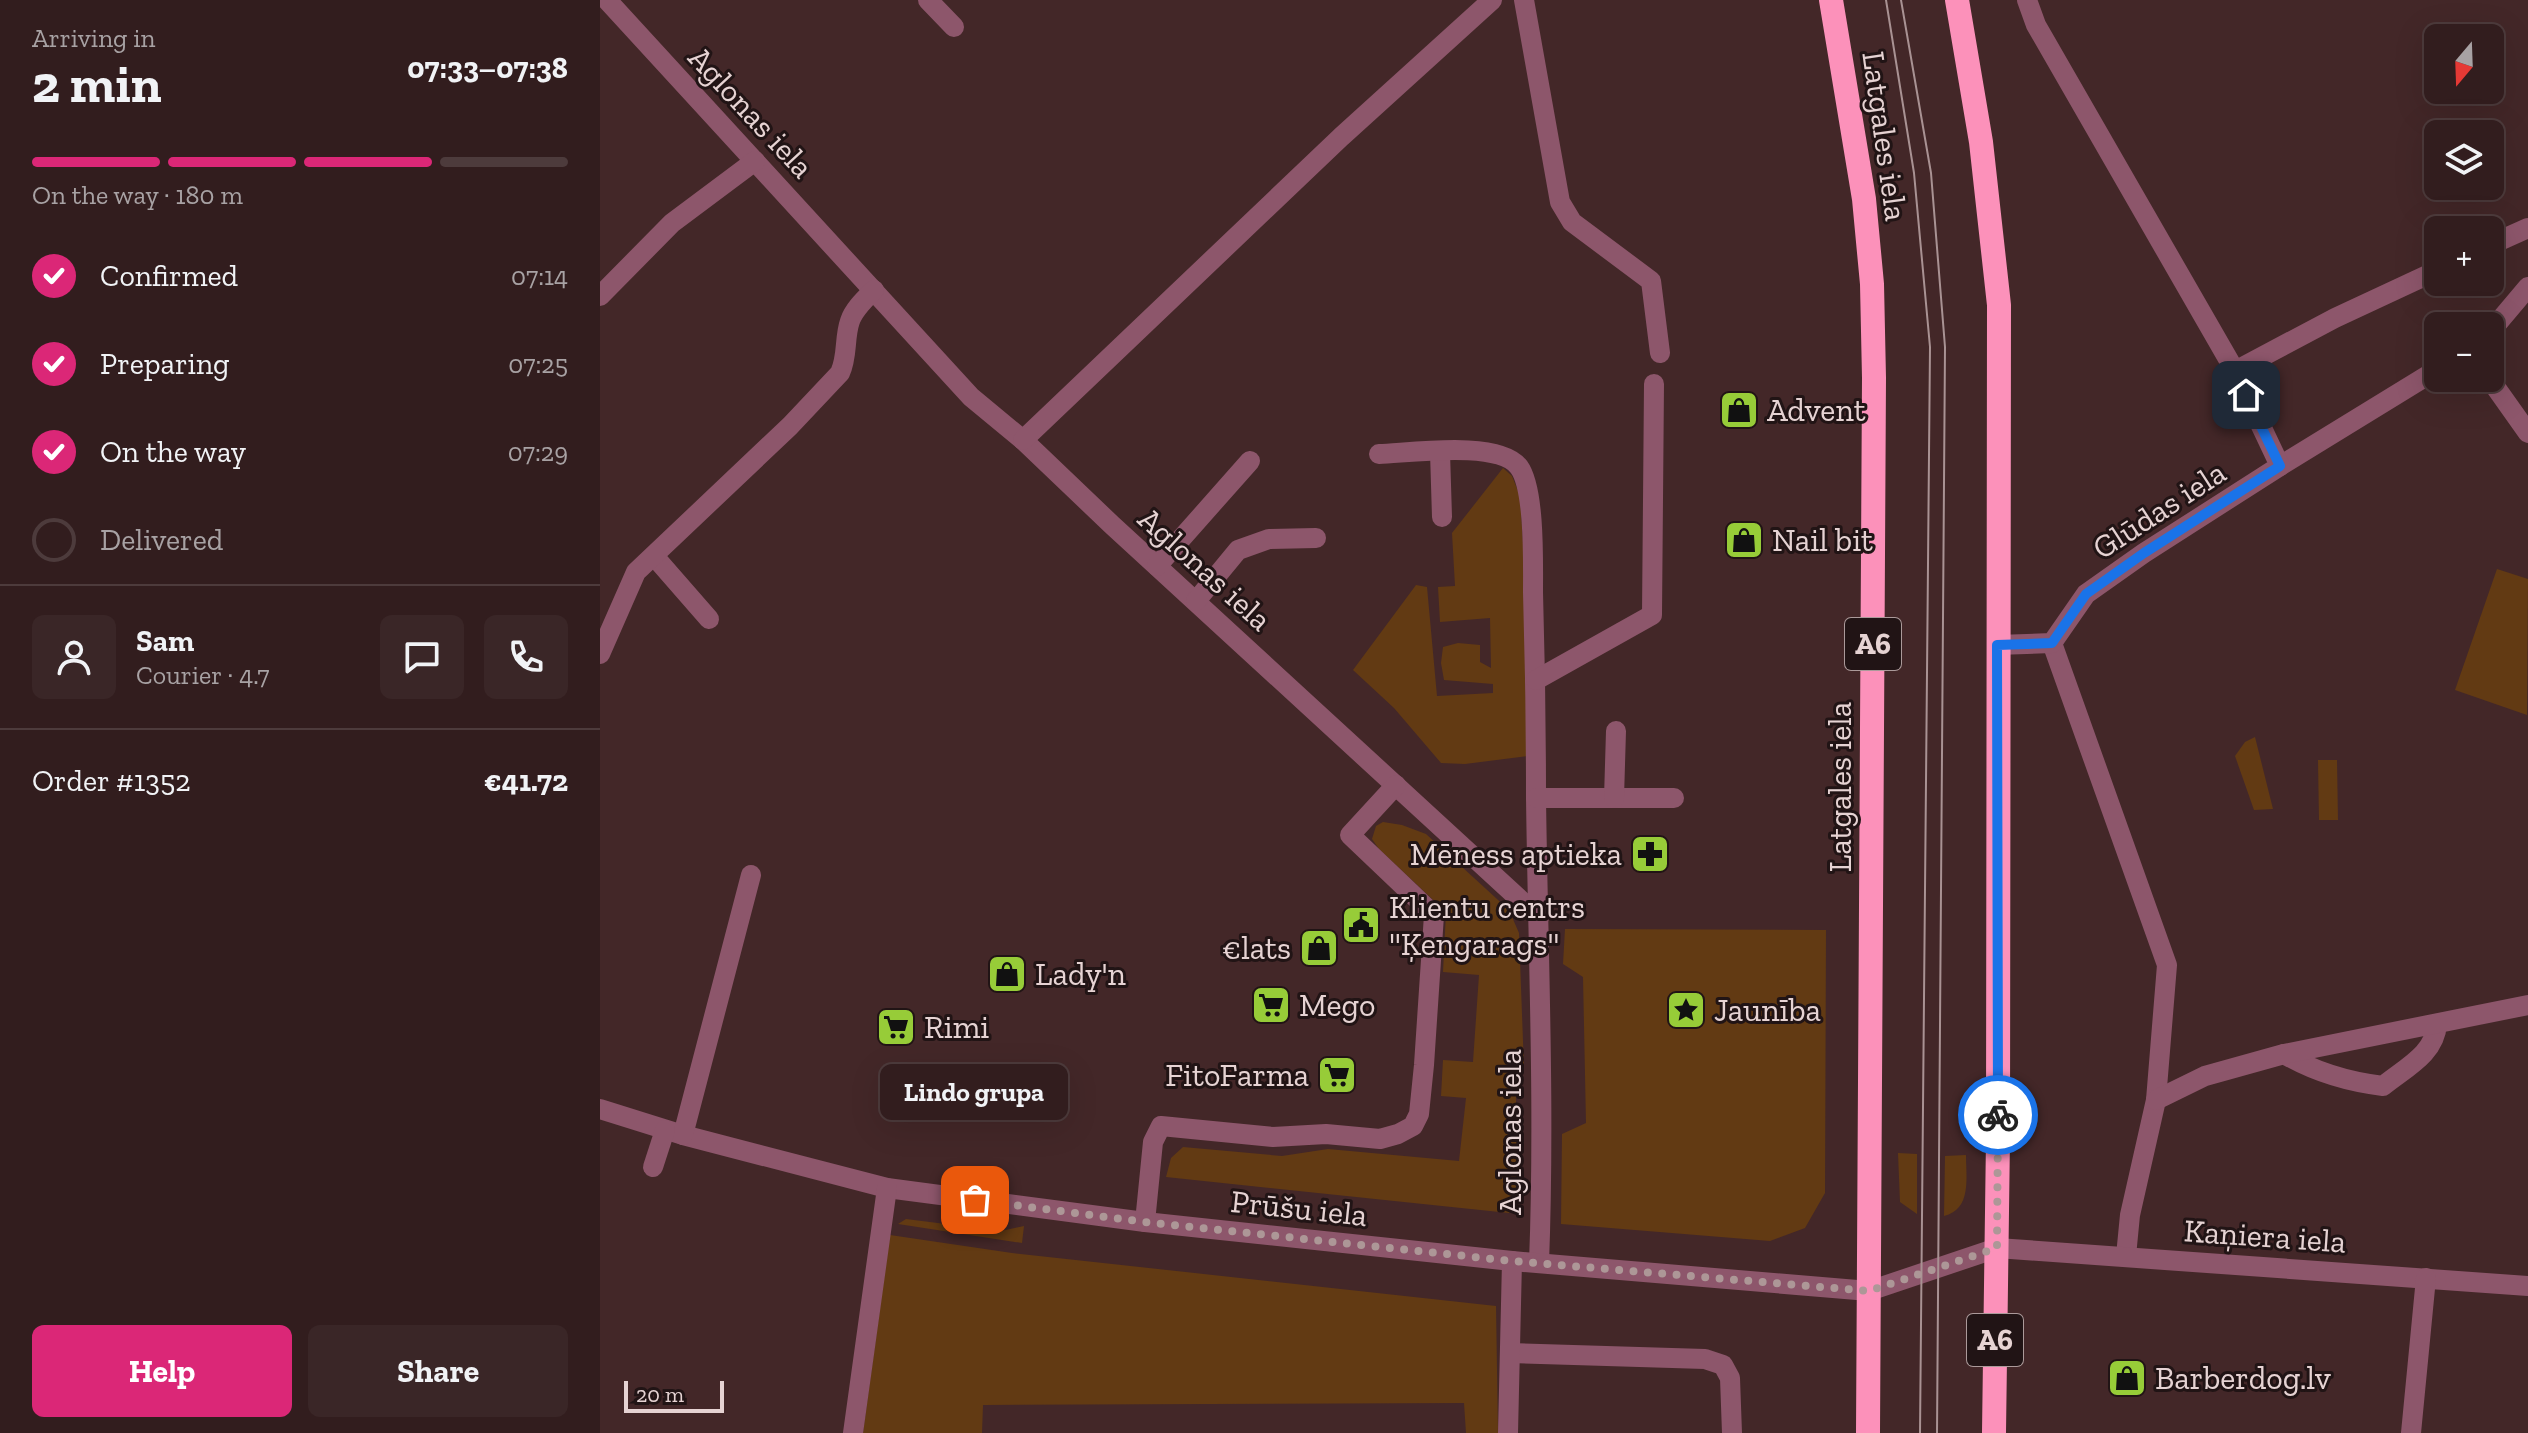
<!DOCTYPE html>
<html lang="en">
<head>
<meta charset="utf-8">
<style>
  :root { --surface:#321d1e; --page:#3a2627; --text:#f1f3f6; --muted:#a8a2a4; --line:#4d3b3c; --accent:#db2777 }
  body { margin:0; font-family:"Zilla Slab",serif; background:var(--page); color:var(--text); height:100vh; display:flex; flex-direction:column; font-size:30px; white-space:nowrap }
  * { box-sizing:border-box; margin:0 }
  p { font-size:26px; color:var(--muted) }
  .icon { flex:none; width:44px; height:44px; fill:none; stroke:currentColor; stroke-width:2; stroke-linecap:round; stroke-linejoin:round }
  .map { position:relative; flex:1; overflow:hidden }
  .panel { display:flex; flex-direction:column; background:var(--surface); width:600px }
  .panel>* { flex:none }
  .needle { width:52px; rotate:199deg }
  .buttons { position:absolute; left:1824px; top:24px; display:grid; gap:16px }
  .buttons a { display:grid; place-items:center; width:80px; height:80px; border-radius:12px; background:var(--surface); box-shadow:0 8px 32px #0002,0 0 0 2px var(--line); font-size:40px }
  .scale { position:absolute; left:24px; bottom:20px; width:100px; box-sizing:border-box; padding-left:8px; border:4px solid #e6d3d3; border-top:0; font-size:22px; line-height:28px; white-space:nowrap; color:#e6d3d3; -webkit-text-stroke:6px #211415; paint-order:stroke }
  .pin { position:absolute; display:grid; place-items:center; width:68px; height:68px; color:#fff; margin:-34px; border-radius:16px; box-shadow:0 4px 12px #0006 }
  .courier { position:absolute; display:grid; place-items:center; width:80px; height:80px; margin:-40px; border:6px solid #1a73e8; border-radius:50%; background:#fff; color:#222; box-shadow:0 2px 10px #0007 }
  .bubble { position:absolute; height:56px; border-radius:12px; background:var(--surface); box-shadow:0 8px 32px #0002,0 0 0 2px var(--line); font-size:26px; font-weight:700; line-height:56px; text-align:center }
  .summary em { font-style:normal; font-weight:700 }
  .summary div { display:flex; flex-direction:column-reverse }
  .summary { display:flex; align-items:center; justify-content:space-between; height:136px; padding:0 32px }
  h1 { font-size:52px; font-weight:700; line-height:60px }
  .bar { display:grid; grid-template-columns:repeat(4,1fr); gap:12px 8px; align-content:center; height:96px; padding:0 32px }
  .bar i { height:10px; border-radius:6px; background:var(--line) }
  .bar .on { background:var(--accent) }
  .bar p { grid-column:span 4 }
  .line { display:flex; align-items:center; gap:20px; padding:0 32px; border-top:2px solid var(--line) }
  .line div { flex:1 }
  .round { display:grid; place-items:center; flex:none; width:84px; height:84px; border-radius:12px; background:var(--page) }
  ol { padding:0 32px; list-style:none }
  li { display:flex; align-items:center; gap:24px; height:88px }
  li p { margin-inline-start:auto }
  li .icon { padding:8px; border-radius:50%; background:var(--accent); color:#fff; stroke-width:4 }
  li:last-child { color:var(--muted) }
  li i { width:44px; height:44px; border:4px solid var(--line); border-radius:50% }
  .primary-button { display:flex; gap:16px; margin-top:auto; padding:16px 32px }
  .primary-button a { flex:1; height:92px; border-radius:12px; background:var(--accent); color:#fff; font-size:32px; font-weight:700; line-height:92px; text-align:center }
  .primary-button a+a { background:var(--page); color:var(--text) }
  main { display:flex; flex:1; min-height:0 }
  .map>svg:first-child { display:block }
  .green { fill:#623a13 }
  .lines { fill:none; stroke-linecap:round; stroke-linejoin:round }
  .minor { stroke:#8d566b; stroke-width:20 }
  .highway { stroke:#fc91ba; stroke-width:24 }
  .tram { stroke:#a99293; stroke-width:2 }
  .done { stroke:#ad9797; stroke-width:8; stroke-dasharray:0 14.4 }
  .route { stroke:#1a73e8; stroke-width:10 }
  .labels { text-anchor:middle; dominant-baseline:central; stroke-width:6; stroke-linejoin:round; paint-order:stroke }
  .shield { fill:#211415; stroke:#ab9a9a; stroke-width:2 }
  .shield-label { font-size:30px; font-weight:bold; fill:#e6d3d3 }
  .street-label { font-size:32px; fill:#e6d3d3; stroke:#211415 }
  .poi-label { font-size:32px; fill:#e6d3d3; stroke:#211415; text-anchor:start }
</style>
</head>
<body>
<main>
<section class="panel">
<div class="summary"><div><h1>2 min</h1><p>Arriving in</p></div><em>07:33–07:38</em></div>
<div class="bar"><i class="on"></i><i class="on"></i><i class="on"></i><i></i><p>On the way · 180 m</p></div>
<ol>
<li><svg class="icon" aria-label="check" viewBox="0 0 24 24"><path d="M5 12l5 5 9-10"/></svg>Confirmed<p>07:14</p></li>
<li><svg class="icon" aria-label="check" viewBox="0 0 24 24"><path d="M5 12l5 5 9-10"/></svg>Preparing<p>07:25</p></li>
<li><svg class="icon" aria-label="check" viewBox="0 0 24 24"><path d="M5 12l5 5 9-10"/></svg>On the way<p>07:29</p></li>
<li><i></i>Delivered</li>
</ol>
<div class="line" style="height:144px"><a class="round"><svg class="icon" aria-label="person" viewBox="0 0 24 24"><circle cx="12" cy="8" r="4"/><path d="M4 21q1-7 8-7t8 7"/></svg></a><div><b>Sam</b><p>Courier · 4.7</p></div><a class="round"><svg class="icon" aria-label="chat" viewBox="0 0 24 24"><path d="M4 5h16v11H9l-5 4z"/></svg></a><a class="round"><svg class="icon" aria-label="phone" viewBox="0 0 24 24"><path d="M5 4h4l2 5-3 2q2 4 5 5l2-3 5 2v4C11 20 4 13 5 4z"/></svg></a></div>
<div class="line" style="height:104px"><div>Order #1352</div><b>€41.72</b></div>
<div class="primary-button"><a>Help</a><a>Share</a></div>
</section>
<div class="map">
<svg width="1928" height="1433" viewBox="0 0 1928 1433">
  <rect width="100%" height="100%" fill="#432728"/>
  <g class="green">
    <path d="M903 468 912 476 920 496 924 559 927 756 865 764 841 763 794 708 753 670 816 585 827 587 837 696 893 693V684L844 680 841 663 843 647 858 643 880 645V662L891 668 890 618 840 622 838 587 855 586 852 533Z"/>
    <path d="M1897 569 1928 579 1927 715 1855 690Z"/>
    <path d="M1655 737 1673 809 1654 810 1635 756 1645 742Z"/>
    <path d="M1718 760H1737L1738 820H1719Z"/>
    <path d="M783 822 802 825 826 834 909 910 919 933 924 1068H915L919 1199 909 1213 566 1177 571 1158 583 1147 682 1156 728 1149 859 1161 866 1098 841 1096 843 1060 873 1062 879 975 843 972 846 912 779 849 772 839 776 826Z"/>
    <path d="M965 929 1226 930 1225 1193 1205 1228 1170 1241 961 1224 962 1134 986 1123 983 977 963 964Z"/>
    <path d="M1298 1153 1317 1154V1214L1300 1202Z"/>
    <path d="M1366 1155C1366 1178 1372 1209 1344 1216L1345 1156Z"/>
    <path d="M306 1219 401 1231 424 1226 422 1243 298 1224Z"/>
    <path d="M290 1235 412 1253 896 1306 898 1433H866L864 1403 383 1405 382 1433H263Z"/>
  </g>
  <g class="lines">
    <g class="minor">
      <path d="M7 0 371 397 423 440 512 525 939 917"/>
      <path d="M328 0 354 27"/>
      <path d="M924 0 960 202 972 222 1051 281 1060 353"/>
      <path d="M1427 0 1436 25 1635 371"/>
      <path d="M1890 245 1928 228"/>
      <path d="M0 296 72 223 155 161"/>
      <path d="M1890 332 1928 287"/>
      <path d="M1889 378 1928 433"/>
      <path d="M423 440 741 137 892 0"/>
      <path d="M840 452 842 517"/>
      <path d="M779 454C810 453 899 440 919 467 935 489 933 563 933 592 935 660 936 729 936 797 938 953 945 1108 939 1263"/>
      <path d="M1680 466 1838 369"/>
      <path d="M54 556 109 619"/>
      <path d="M557 566 650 461"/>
      <path d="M596 601 638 550 669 539 716 538"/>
      <path d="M1452 643 1567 965 1556 1100 1530 1215 1526 1256"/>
      <path d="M1397 645 1452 643 1486 594 1544 553 1680 466 1635 371 1735 318 1838 270"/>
      <path d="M0 654 36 572 190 426 240 373C248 356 244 338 250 321 254 309 265 299 274 290"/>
      <path d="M936 680 1052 615 1054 384"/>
      <path d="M936 798H1074"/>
      <path d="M1014 798 1016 731"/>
      <path d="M1684 1054C1713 1071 1749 1082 1783 1086 1805 1068 1835 1054 1837 1024"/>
      <path d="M1556 1100 1605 1076 1684 1054 1928 1005"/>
      <path d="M0 1109 83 1135 287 1188 545 1222 912 1261 1269 1291 1397 1248 1928 1286"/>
      <path d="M83 1135 151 875"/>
      <path d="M53 1167 65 1130"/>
      <path d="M545 1222 553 1142 561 1126 673 1137 726 1134 780 1139 798 1134 813 1126 819 1114 824 1065 834 915 750 835 796 785"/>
      <path d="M910 1353 1105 1359 1123 1365 1130 1378 1132 1433"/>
      <path d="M253 1433 287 1188"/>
      <path d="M908 1433 912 1261"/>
      <path d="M1811 1433 1826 1278"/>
    </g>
    <g class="highway">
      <path d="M1231 0 1264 199 1272 284 1274 378 1268 1433"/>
      <path d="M1357 0 1381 142 1399 305 1398 1138 1394 1433"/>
    </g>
    <g class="tram">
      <path d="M1286 0 1314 173 1330 347 1320 1433"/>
      <path d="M1301 0 1331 173 1345 347 1337 1433"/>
    </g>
  </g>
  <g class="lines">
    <path class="done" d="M375 1200 545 1222 912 1261 1269 1291 1397 1248 1398 1115"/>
    <path class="route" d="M1398 1115 1397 645 1452 643 1486 594 1544 553 1680 466 1646 395"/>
  </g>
  <defs>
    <g id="shop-square" transform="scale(2)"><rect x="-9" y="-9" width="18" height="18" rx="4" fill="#97cc38" stroke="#211415"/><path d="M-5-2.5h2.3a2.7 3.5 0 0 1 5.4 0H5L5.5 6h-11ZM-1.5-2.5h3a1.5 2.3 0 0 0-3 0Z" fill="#111"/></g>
    <g id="pharmacy-square" transform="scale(2)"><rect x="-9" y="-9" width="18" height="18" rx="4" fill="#97cc38" stroke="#211415"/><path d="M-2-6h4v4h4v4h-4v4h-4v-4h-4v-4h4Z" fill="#111"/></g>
    <g id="civic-square" transform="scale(2)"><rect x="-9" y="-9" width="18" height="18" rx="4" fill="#97cc38" stroke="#211415"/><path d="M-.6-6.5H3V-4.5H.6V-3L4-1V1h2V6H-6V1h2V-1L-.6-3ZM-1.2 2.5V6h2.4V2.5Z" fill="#111"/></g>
    <g id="supermarket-square" transform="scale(2)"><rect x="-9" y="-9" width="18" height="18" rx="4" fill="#97cc38" stroke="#211415"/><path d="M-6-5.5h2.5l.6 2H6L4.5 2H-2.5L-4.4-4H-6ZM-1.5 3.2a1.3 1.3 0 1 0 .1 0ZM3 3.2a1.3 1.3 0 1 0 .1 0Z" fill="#111"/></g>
    <g id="sight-square" transform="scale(2)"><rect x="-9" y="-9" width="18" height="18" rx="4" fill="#97cc38" stroke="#211415"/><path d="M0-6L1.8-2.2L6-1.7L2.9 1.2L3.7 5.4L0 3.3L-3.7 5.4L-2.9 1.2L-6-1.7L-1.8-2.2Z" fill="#111"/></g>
  </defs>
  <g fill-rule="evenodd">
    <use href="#shop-square" x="1139" y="410"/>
    <use href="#shop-square" x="1144" y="540"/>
    <use href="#pharmacy-square" x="1050" y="854"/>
    <use href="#civic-square" x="761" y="925"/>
    <use href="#shop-square" x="719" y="948"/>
    <use href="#shop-square" x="407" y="974"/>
    <use href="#supermarket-square" x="671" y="1005"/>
    <use href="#sight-square" x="1086" y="1010"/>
    <use href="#supermarket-square" x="296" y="1027"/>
    <use href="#supermarket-square" x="737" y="1075"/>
    <use href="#shop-square" x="1527" y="1378"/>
  </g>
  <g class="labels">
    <g class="shield">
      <rect x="1245" y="618" width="56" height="52" rx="6"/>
      <rect x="1367" y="1314" width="56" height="52" rx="6"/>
    </g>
    <g class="shield-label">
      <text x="1273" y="644">A6</text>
      <text x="1395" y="1340">A6</text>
    </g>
    <g class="street-label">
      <text transform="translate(151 112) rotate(47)">Aglonas iela</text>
      <text transform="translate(1285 136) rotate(82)">Latgales iela</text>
      <text transform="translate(1559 510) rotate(-33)">Glūdas iela</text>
      <text transform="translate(605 569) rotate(42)">Aglonas iela</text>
      <text transform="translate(1240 787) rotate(-90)">Latgales iela</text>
      <text transform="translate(910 1132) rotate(-90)">Aglonas iela</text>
      <text transform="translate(699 1208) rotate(6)">Prūšu iela</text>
      <text transform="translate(1665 1236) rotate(4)">Kaņiera iela</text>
    </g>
    <g class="poi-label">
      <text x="1167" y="410">Advent</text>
      <text x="1172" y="540">Nail bit</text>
      <text x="1022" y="854" text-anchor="end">Mēness aptieka</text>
      <text x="789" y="907">Klientu centrs<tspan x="789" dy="37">"Ķengarags"</tspan></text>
      <text x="691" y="948" text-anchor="end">€lats</text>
      <text x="435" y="974">Lady'n</text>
      <text x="699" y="1005">Mego</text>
      <text x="1114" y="1010">Jaunība</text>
      <text x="324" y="1027">Rimi</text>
      <text x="709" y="1075" text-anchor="end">FitoFarma</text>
      <text x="1555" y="1378">Barberdog.lv</text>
    </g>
  </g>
</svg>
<div class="buttons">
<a><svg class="needle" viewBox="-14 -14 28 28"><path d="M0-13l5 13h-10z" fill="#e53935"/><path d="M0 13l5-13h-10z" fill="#a8a2a4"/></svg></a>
<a><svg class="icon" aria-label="layers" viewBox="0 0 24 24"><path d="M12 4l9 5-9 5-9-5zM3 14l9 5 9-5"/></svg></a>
<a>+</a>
<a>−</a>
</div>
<div class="scale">20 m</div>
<div class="pin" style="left:375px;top:1200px;background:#ea580c"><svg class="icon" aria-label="bag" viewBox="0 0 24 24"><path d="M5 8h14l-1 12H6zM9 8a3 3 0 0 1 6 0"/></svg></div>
<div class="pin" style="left:1646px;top:395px;background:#1f2937"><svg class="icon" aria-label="home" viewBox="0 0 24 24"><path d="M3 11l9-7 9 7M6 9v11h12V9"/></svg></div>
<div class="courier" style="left:1398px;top:1115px"><svg class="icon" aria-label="bike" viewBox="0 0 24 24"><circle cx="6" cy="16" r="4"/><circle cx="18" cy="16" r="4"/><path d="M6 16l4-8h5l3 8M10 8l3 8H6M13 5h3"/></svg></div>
<div class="bubble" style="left:280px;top:1064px;width:188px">Lindo grupa</div>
</div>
</main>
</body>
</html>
